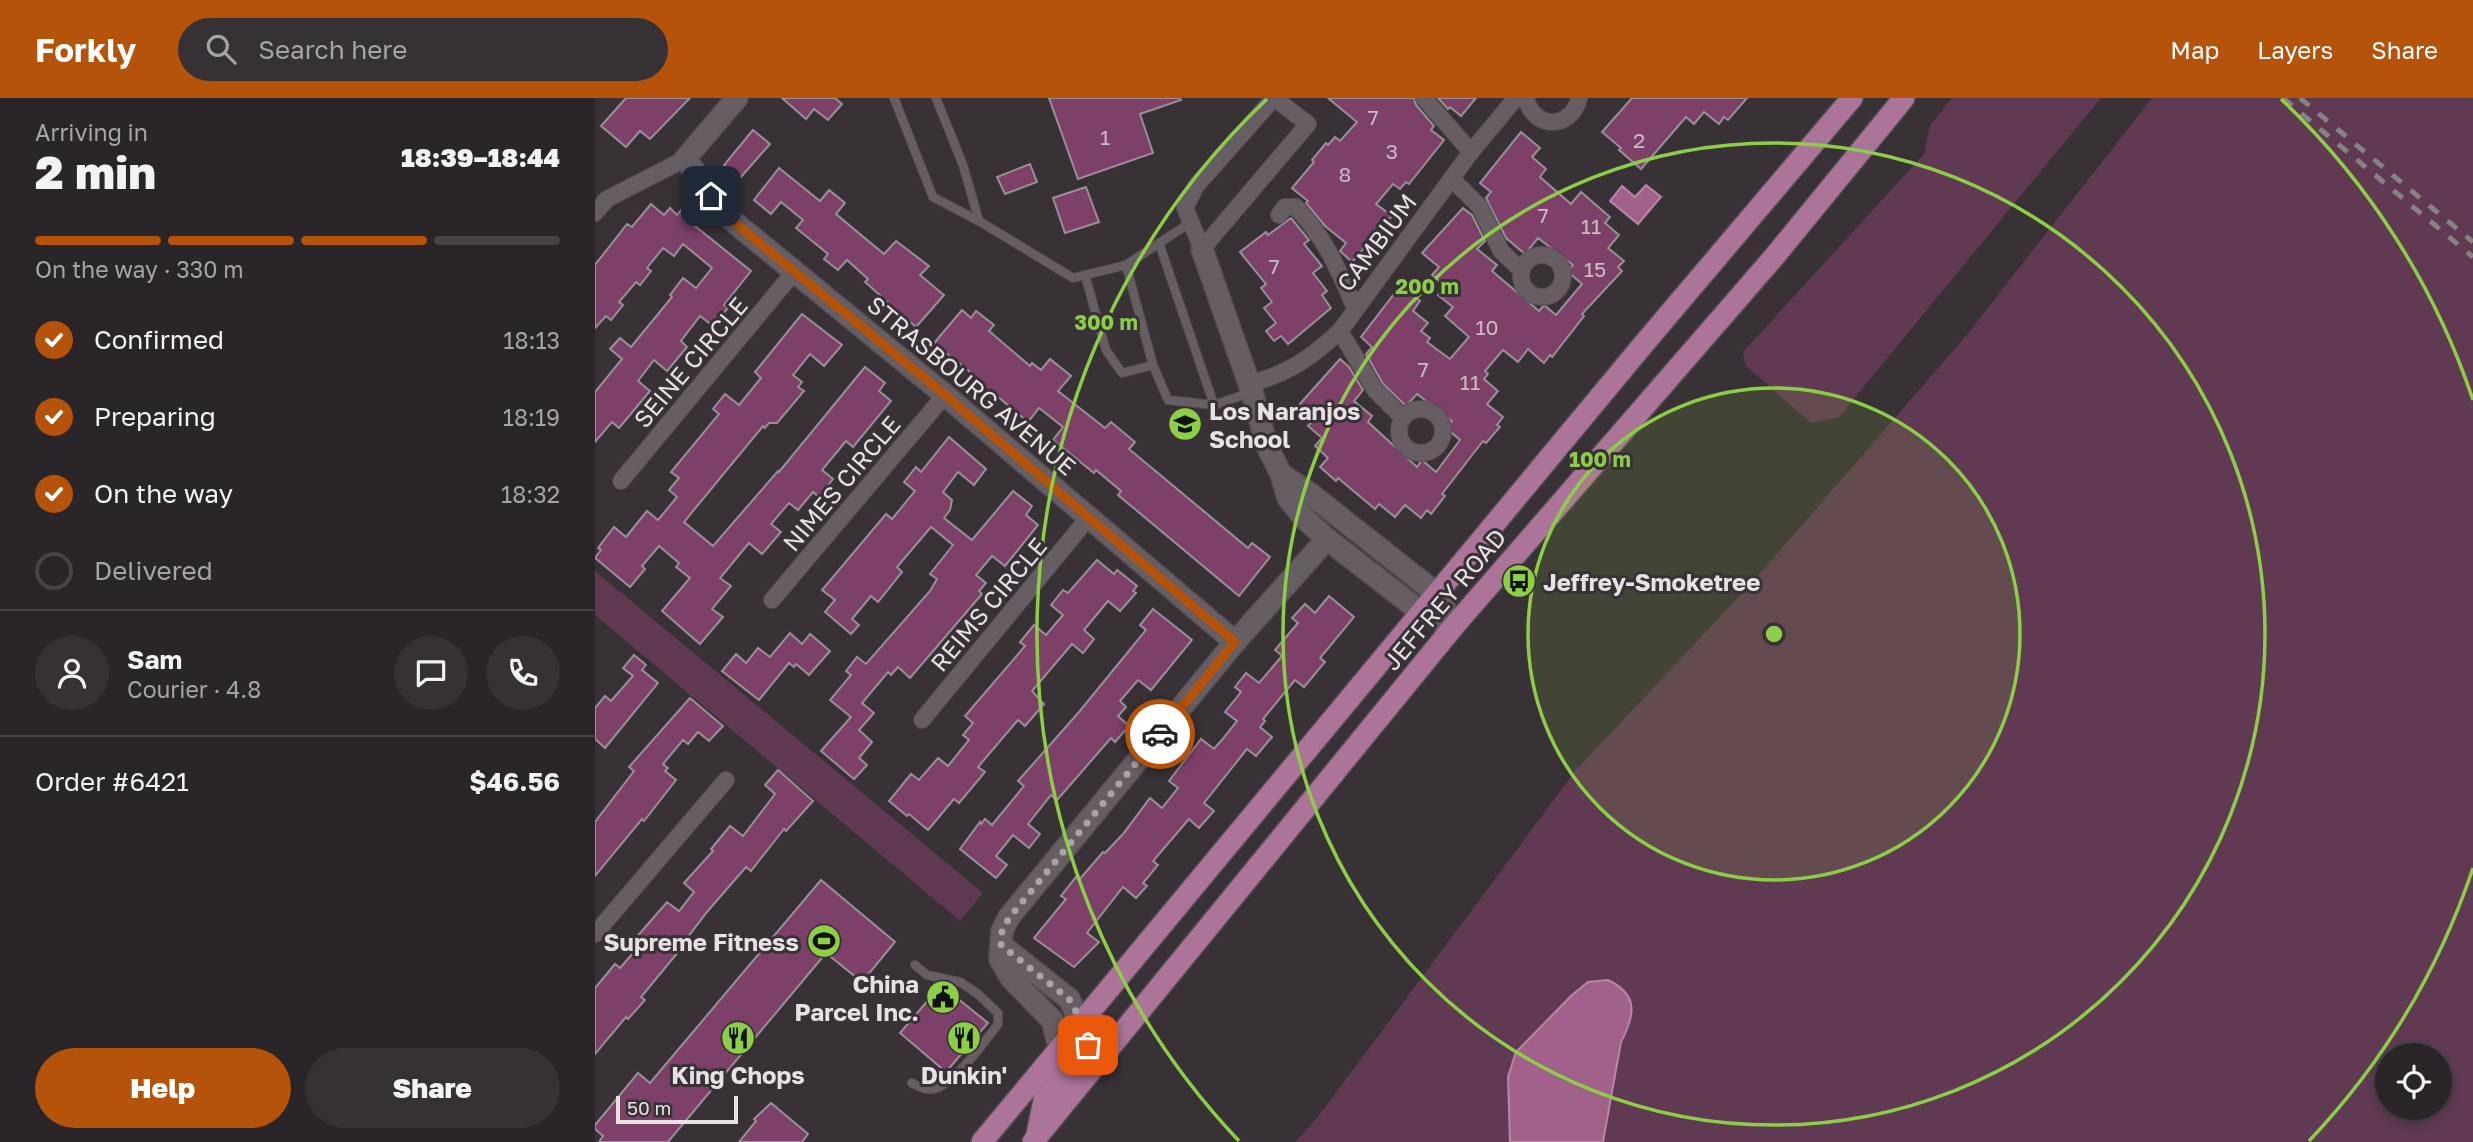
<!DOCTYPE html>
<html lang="en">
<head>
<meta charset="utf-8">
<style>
  :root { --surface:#2a2528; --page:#363134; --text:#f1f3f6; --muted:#a5a5a8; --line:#464245; --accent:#b45309 }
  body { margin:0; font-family:"Golos Text",sans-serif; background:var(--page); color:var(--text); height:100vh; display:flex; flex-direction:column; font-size:26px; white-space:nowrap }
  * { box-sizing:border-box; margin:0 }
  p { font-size:23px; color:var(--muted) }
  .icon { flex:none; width:38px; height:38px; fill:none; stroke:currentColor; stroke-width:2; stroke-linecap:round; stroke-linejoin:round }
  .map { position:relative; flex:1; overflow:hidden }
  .details { display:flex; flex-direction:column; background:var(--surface); width:595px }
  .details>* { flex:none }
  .fabs { position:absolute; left:1780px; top:945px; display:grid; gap:14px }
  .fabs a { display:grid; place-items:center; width:77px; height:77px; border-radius:50%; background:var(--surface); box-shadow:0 4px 10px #0003,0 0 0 2px var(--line); font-size:35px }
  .scale { position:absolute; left:21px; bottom:18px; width:122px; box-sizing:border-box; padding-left:7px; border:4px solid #e6e2e4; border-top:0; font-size:19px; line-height:24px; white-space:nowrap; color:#e6e2e4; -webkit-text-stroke:5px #383135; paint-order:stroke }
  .pin { position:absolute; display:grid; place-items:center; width:60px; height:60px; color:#fff; margin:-30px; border-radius:14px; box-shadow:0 4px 10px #0006 }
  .courier { position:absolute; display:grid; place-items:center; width:70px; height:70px; margin:-35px; border:5px solid #b45309; border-radius:50%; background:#fff; color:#222; box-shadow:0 2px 9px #0007 }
  .summary em { font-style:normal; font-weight:800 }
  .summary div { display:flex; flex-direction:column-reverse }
  .summary { display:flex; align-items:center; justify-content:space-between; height:119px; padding:0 35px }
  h1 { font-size:46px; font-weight:800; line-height:52px }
  .bar { display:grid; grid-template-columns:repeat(4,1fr); gap:10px 7px; align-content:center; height:84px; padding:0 35px }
  .bar i { height:9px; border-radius:5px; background:var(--line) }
  .bar .current { background:var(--accent) }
  .bar p { grid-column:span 4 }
  .line { display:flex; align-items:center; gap:18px; padding:0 35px; border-top:2px solid var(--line) }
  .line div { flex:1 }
  .round { display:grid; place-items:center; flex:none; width:74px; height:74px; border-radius:37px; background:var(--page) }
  ol { padding:0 35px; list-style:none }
  li { display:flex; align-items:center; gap:21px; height:77px }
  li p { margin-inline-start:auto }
  li .icon { padding:7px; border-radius:50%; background:var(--accent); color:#fff; stroke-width:4 }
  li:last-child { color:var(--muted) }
  li i { width:38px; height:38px; border:4px solid var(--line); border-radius:50% }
  .action { display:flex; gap:14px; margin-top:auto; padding:14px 35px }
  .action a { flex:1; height:80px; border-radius:42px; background:var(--accent); color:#fff; font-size:28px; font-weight:800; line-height:80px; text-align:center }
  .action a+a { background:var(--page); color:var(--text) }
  header { display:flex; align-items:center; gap:42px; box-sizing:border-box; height:98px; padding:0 35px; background:var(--accent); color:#fff }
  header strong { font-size:33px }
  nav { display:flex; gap:38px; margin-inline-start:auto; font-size:24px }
  .search { width:490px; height:63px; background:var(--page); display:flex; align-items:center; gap:18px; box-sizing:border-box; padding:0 24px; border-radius:38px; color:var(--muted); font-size:26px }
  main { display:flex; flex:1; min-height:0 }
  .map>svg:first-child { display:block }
  .green { fill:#5f3a52; fill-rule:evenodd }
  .water { fill:#a1618a; stroke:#b688a5; stroke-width:2 }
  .building { fill:#7d4068; stroke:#989095; stroke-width:2 }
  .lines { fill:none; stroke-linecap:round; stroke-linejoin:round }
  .lane-casing { stroke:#534d51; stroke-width:10 }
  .street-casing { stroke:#534d51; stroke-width:18 }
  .secondary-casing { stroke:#534d51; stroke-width:24 }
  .primary-casing { stroke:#534d51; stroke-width:24 }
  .lane { stroke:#665e63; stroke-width:8 }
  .street { stroke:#665e63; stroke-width:16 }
  .secondary { stroke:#665e63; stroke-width:21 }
  .primary { stroke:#ac7498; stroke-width:21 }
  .rail { stroke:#878184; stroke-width:5; stroke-dasharray:12 12; stroke-linecap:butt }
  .done { stroke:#a9a4a7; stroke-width:7; stroke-dasharray:0 12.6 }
  .route { stroke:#b45309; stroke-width:9 }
  .ring { fill:none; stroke:#8cce45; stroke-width:3.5 }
  .labels { text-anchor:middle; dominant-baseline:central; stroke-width:6; stroke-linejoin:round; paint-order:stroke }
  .number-label { font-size:21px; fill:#ccbac5 }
  .street-label { font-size:24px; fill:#e6e2e4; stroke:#383135 }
  .poi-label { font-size:24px; font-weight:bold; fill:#e6e2e4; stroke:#383135; text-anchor:start }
  .centre { fill:#8cce45; stroke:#383135; stroke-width:3.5 }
  .ring-label { font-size:21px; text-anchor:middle; font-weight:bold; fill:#8cce45; stroke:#383135; stroke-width:6; stroke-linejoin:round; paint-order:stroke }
</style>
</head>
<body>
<header>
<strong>Forkly</strong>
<div class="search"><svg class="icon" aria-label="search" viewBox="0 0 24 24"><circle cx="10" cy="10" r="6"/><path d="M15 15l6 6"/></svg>Search here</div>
<nav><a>Map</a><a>Layers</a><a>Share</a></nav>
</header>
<main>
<section class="details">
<div class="summary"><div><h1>2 min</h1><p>Arriving in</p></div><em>18:39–18:44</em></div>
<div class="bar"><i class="current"></i><i class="current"></i><i class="current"></i><i></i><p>On the way · 330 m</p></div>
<ol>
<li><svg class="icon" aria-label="check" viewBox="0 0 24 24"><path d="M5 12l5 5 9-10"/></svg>Confirmed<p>18:13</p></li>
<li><svg class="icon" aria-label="check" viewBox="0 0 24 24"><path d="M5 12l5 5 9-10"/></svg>Preparing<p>18:19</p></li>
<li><svg class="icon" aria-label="check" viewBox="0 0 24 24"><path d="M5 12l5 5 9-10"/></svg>On the way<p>18:32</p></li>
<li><i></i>Delivered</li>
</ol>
<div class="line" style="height:126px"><a class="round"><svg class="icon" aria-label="person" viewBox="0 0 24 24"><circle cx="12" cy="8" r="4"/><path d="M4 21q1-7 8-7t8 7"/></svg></a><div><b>Sam</b><p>Courier · 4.8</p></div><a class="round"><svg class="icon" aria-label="chat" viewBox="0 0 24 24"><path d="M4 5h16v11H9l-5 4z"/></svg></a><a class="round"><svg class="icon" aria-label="phone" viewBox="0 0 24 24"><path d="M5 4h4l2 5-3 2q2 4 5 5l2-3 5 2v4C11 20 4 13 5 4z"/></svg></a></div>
<div class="line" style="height:91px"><div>Order #6421</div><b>$46.56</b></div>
<div class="action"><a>Help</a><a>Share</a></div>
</section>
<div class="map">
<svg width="1878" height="1044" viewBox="0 0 1878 1044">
  <rect width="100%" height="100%" fill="#383135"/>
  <g class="green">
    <path d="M1357 0H1506L1244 319 1216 325 1150 267 1148 254 1329 56 1335 27Z"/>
    <path d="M1557 0H1878V1044H700L722 1020 981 672 1155 487 1370 239ZM1792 957H1844V1010H1792Z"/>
    <path d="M0 473 388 795 365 823 0 517Z"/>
  </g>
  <g class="water">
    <path d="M1051 87 1066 99 1043 126 1015 103 1027 88 1040 99Z"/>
    <path d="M1013 882C1044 897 1040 917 1026 944L1008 1044H915L913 979 921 954 977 897 993 884Z"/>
  </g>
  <g class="building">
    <path d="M31 0H95L55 41 45 33 31 49 6 28Z"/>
    <path d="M187 0H240L247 6 233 22 219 11 211 21Z"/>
    <path d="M454 0H585L586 2 545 16 558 55 483 81Z"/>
    <path d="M733 0H819L821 7 839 28 836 32 849 42 814 86 811 84 805 91 798 86 781 106 797 118 757 164 745 153 751 145 730 128 711 105 713 103 697 90 719 64 717 62 731 45 733 47 740 39 745 43 762 24Z"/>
    <path d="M843 0H881L866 18 855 9 853 11Z"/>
    <path d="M1037 0H1152L1133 22 1129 19 1124 26 1109 14 1099 26 1091 19 1046 71 1024 52 1026 50 1007 34Z"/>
    <path d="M158 32 175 46 145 80 129 67Z"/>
    <path d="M926 34 945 50 937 59 951 71 945 79 976 106 986 94 1015 119 1010 125 1024 137 1013 150 1029 163 1023 169 1027 173 987 216 989 218 957 259 955 257 949 265 933 251 923 264 908 252 890 273 893 276 889 281 903 293 892 306 908 319 902 327 905 329 891 345 888 343 847 396 850 398 836 416 832 412 826 420 810 407 800 419 784 406 780 411 743 380 741 383 725 369 733 360 720 348 727 340 713 328 720 320 704 307 745 261 754 269 768 292 759 303 777 318 773 324 822 369 827 362 841 374 865 342 851 330 857 323 822 296 811 308 788 286 771 256 777 249 766 239 806 187 825 203 818 213 833 225 826 233 835 240 832 244 855 261 874 239 850 218 858 209 843 197 850 188 837 177 844 169 827 155 868 110 877 117 890 143 882 151 902 167 897 173 944 213 949 207 961 217 987 186 972 173 978 167 943 140 930 156 911 140 891 100 896 94 885 85Z"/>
    <path d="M435 66 442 84 410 96 402 79Z"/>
    <path d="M184 70 225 103 234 92 250 105 241 116 289 156 301 143 334 168 325 177 349 197 321 229 270 184 273 181 252 162 243 172 229 161 233 156 201 130 208 122 186 104 176 116 159 102Z"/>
    <path d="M491 89 504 124 470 135 458 100Z"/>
    <path d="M56 106 69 117 75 110 82 117 86 112 97 121 95 124 156 173 129 207 133 210 118 228 105 218 86 243 92 249 72 273 59 262 43 283 55 293 24 330 17 324 0 344V294L27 261 15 251 25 240 36 249 77 199 75 197 88 180 101 190 117 170 88 146 79 158 68 150 52 170 56 173 45 187 41 184 24 204 28 207 16 222 11 218 0 230V167L32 126 37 129Z"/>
    <path d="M696 120 714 142 709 146 727 168 718 175 732 193 727 197 736 210 693 246 686 238 679 243 671 233 681 225 669 210 677 204 666 190 671 186 645 154 671 134 673 137Z"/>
    <path d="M367 212 376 220 381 213 399 227 394 233 435 268 437 265 446 272 455 261 476 278 463 293 510 330 516 324 540 344 534 351 653 450 657 445 675 459 644 498 523 397 526 393 501 372 499 375 458 342 468 329 444 310 433 324 402 298 399 302 381 287 385 282 339 245Z"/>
    <path d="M207 216 247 247 229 268 215 256 198 277 207 284 203 289 209 293 182 325H174L170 330 168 328 89 424 118 448 183 373 184 374 270 269 290 285 284 293 296 303 258 349 251 343 227 372 238 381 224 399 218 394 203 412 194 405 176 426 186 434 167 456 154 445 125 480 136 488 117 511 128 519 105 546 67 513 95 480 81 469 84 465 64 448 47 468 50 471 35 489 0 460 6 452 3 450 19 429 31 439 52 413 63 422 82 399 74 392 84 380 76 374 124 316 118 311 130 296 144 307 166 280 160 274Z"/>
    <path d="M354 339 391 371 379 387 363 374 348 394 357 402 355 412 349 420 377 442 418 393 437 408 431 417 443 427 410 468 397 458 381 477 391 485 384 493 387 496 315 580 303 569 296 577 293 574 267 605 279 615 264 632 277 644 264 660 272 667 259 681 226 653 256 619 235 602 256 577 251 573 262 559 271 566 335 493 342 481 335 476 358 447 336 429 302 469 307 474 283 504 276 498 257 521 264 527 256 536 230 514 240 502 227 492 291 416 297 421 320 393 309 384 321 369 326 374Z"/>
    <path d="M502 462 519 476 522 472 542 488 538 493 541 495 525 513 513 503 489 532 499 541 488 555 477 546 437 593 449 606 430 628 423 622 383 669 390 674 364 705 359 701 333 732 314 716 312 718 294 703 316 676 324 682 343 660 353 668 374 642 368 637 378 625 370 618 430 548 425 544 439 527 451 537 468 517 456 507 468 492 473 495Z"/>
    <path d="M734 498 759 519 725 560 730 564 709 589 700 582 668 621 670 623 665 629 677 639 661 658 652 651 609 705 619 713 604 730 594 721 558 763 563 767 548 785 552 788 541 800 528 789 492 835 504 844 479 869 439 840 471 801 466 798 481 779 484 782 508 754 510 755 528 736 555 700 567 710 583 690 574 683 606 641 619 651 626 643 642 623 630 614 646 594 640 589 651 575 664 585 687 558 680 552 703 525 697 520 710 506 720 515Z"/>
    <path d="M558 511 597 542 556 592 543 582 525 603 531 609 523 618 534 628 520 644 516 640 462 702 456 697 433 726 445 736 434 750 418 737 401 758 412 767 401 780 365 751 385 724 386 726 390 721 397 727 429 688 423 683 484 614 551 532 545 527Z"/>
    <path d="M195 535 207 546 215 536 235 553 214 577 201 566 199 569 194 565 164 602 127 573 141 556 151 565 163 550 175 559Z"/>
    <path d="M39 557 51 567 47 572 63 585 10 650 0 641V610L10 598 16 603 38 578 28 570Z"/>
    <path d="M95 600 128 628 114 643 103 634 93 646 88 642 68 666 73 670 70 673 81 682 49 723 47 721 0 778V724L39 673 34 669Z"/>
    <path d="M183 672 218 703 191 733 189 731 156 773 151 769 112 814 83 852 84 853 46 899 50 902 33 921 31 919 0 956V890L20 866 25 870 46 846 40 841 72 804 84 813 99 794 89 785 118 753 116 751 135 728 148 738 180 696 170 687Z"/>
    <path d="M226 782 300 844 267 884 231 855 73 1044H4L8 1038 0 1031V1027L43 975 55 985Z"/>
    <path d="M346 887 393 925 351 974 305 935Z"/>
    <path d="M176 1005 213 1036 207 1044H144L161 1023 159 1021Z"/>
  </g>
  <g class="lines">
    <g class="lane-casing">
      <g id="lane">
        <path d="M299 0 338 99 384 123 478 180 531 167"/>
        <path d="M341 0 368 67 384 123"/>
        <path d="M596 124 531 167 558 267 573 302 619 307 654 295"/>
        <path d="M564 145 619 307"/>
        <path d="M490 177 511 252 527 275 558 267"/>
        <path d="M317 985C324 989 330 992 338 991 357 989 391 942 403 926V915L383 896 365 884 332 877 320 867"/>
      </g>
    </g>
    <g class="street-casing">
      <g id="street">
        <path d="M679 0 713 26 607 151 590 110 601 88Z"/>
        <path d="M829 0 876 54"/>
        <path d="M931 0C938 32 977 32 984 0"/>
        <path d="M857 81 885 109 906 153 927 173"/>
        <path d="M0 115 12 101 90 61"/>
        <path d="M684 117 690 109H701C731 141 743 171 760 210"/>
        <circle cx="947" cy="178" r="21"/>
        <path d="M745 233 780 292 808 320"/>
        <path d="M655 286C693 275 715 261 745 233L876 54 921 0"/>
        <circle cx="826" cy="333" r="22"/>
        <path d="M26 383 199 174"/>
        <path d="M177 502 350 297"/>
        <path d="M327 622 494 419"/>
        <path d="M0 836 131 682"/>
      </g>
    </g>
    <g class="secondary-casing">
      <g id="secondary">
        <path d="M142 0 90 61 134 120 350 297 640 544"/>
        <path d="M607 151 657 294 672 348 686 376 693 400 709 420 732 441 826 514 859 528"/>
        <path d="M686 376 718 398 842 496 859 528"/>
        <path d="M406 847 474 901 487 927"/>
        <path d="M465 952 457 922 416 880 405 861 407 833 414 819 640 544 732 441"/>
      </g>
    </g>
    <g class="primary-casing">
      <g id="primary">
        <path d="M442 1036 449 1002 493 947 494 937 487 927"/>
        <path d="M387 1044 1047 248 1257 0"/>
        <path d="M438 1044 859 528 1179 159 1309 0"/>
      </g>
    </g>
    <use href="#lane" class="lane"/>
    <use href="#street" class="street"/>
    <use href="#secondary" class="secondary"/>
    <use href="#primary" class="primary"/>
    <g class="rail">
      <path d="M1688 0 1878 159"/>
      <path d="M1705 0 1878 144"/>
    </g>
  </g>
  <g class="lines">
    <path class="done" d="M493 947 494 937 474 901 406 847 407 833 414 820 565 636"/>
    <path class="route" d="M116 98 134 120 350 297 640 544 565 636"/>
  </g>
  <circle cx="1179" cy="536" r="246" fill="#8cce45" fill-opacity=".12"/>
  <g class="ring">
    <circle cx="1179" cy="536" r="246"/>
    <circle cx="1179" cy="536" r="491"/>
    <path d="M1878 770A737 737 0 0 1 1714 1043M644 1043A737 737 0 0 1 672 1M1686 1A737 737 0 0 1 1878 302"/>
  </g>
  <defs>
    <g id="school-disc" transform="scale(1.75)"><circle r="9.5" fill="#8cce45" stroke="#383135"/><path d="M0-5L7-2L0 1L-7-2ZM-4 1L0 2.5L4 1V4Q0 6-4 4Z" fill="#111"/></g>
    <g id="bus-disc" transform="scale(1.75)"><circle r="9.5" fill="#8cce45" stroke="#383135"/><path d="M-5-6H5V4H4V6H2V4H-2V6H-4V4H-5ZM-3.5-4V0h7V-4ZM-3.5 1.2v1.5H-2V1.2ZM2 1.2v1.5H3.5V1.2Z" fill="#111"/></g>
    <g id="stadium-disc" transform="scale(1.75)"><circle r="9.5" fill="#8cce45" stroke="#383135"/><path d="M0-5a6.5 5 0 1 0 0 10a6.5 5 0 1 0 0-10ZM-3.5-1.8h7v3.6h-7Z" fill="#111"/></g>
    <g id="civic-disc" transform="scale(1.75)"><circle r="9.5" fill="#8cce45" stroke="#383135"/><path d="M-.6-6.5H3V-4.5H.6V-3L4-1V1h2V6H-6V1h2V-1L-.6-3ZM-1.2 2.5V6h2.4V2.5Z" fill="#111"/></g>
    <g id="restaurant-disc" transform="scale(1.75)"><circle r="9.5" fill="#8cce45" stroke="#383135"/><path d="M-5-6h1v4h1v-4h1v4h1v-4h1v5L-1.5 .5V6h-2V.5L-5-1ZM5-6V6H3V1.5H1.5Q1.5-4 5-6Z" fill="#111"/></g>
  </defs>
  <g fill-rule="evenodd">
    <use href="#school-disc" x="590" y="326"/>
    <use href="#bus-disc" x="924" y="483"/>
    <use href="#stadium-disc" x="229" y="843"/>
    <use href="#civic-disc" x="348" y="899"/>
    <use href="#restaurant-disc" x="143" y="940"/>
    <use href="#restaurant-disc" x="369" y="940"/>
  </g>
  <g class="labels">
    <g class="number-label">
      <text x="778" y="19">7</text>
      <text x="510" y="39">1</text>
      <text x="1044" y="42">2</text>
      <text x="797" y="53">3</text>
      <text x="750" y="76">8</text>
      <text x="948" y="117">7</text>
      <text x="996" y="128">11</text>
      <text x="679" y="168">7</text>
      <text x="1000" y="171">15</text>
      <text x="892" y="229">10</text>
      <text x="828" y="271">7</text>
      <text x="875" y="284">11</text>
    </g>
    <g class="street-label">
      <text transform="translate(781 144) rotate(-53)">CAMBIUM</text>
      <text transform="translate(95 264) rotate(-50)">SEINE CIRCLE</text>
      <text transform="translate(377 287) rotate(40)">STRASBOURG AVENUE</text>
      <text transform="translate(246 385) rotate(-50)">NIMES CIRCLE</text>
      <text transform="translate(849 501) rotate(-50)">JEFFREY ROAD</text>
      <text transform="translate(393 506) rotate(-50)">REIMS CIRCLE</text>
    </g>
    <g class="poi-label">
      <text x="614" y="312">Los Naranjos<tspan x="614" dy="28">School</tspan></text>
      <text x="948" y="483">Jeffrey-Smoketree</text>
      <text x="204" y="843" text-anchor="end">Supreme Fitness</text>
      <text x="324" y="885" text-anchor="end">China<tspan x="324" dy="28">Parcel Inc.</tspan></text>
      <text x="143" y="976" text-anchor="middle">King Chops</text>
      <text x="369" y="976" text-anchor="middle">Dunkin'</text>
    </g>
  </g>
  <circle cx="1179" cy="536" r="10" class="centre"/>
  <g class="ring-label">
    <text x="832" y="196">200 m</text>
    <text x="511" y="232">300 m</text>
    <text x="1005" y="369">100 m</text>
  </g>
</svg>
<div class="fabs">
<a><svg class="icon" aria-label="locate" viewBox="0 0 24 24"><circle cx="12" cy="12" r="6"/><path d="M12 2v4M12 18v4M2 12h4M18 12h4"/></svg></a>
</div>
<div class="scale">50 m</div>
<div class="pin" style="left:493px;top:947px;background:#ea580c"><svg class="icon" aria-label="bag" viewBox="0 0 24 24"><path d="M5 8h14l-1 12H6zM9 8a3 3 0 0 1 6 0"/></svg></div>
<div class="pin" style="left:116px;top:98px;background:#1f2937"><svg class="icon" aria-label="home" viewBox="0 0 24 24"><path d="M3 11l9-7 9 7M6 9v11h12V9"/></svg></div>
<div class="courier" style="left:565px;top:636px"><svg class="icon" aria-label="car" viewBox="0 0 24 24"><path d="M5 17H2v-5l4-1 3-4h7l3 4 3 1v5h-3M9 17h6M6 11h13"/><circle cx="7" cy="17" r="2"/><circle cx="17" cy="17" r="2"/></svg></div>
</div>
</main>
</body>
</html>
